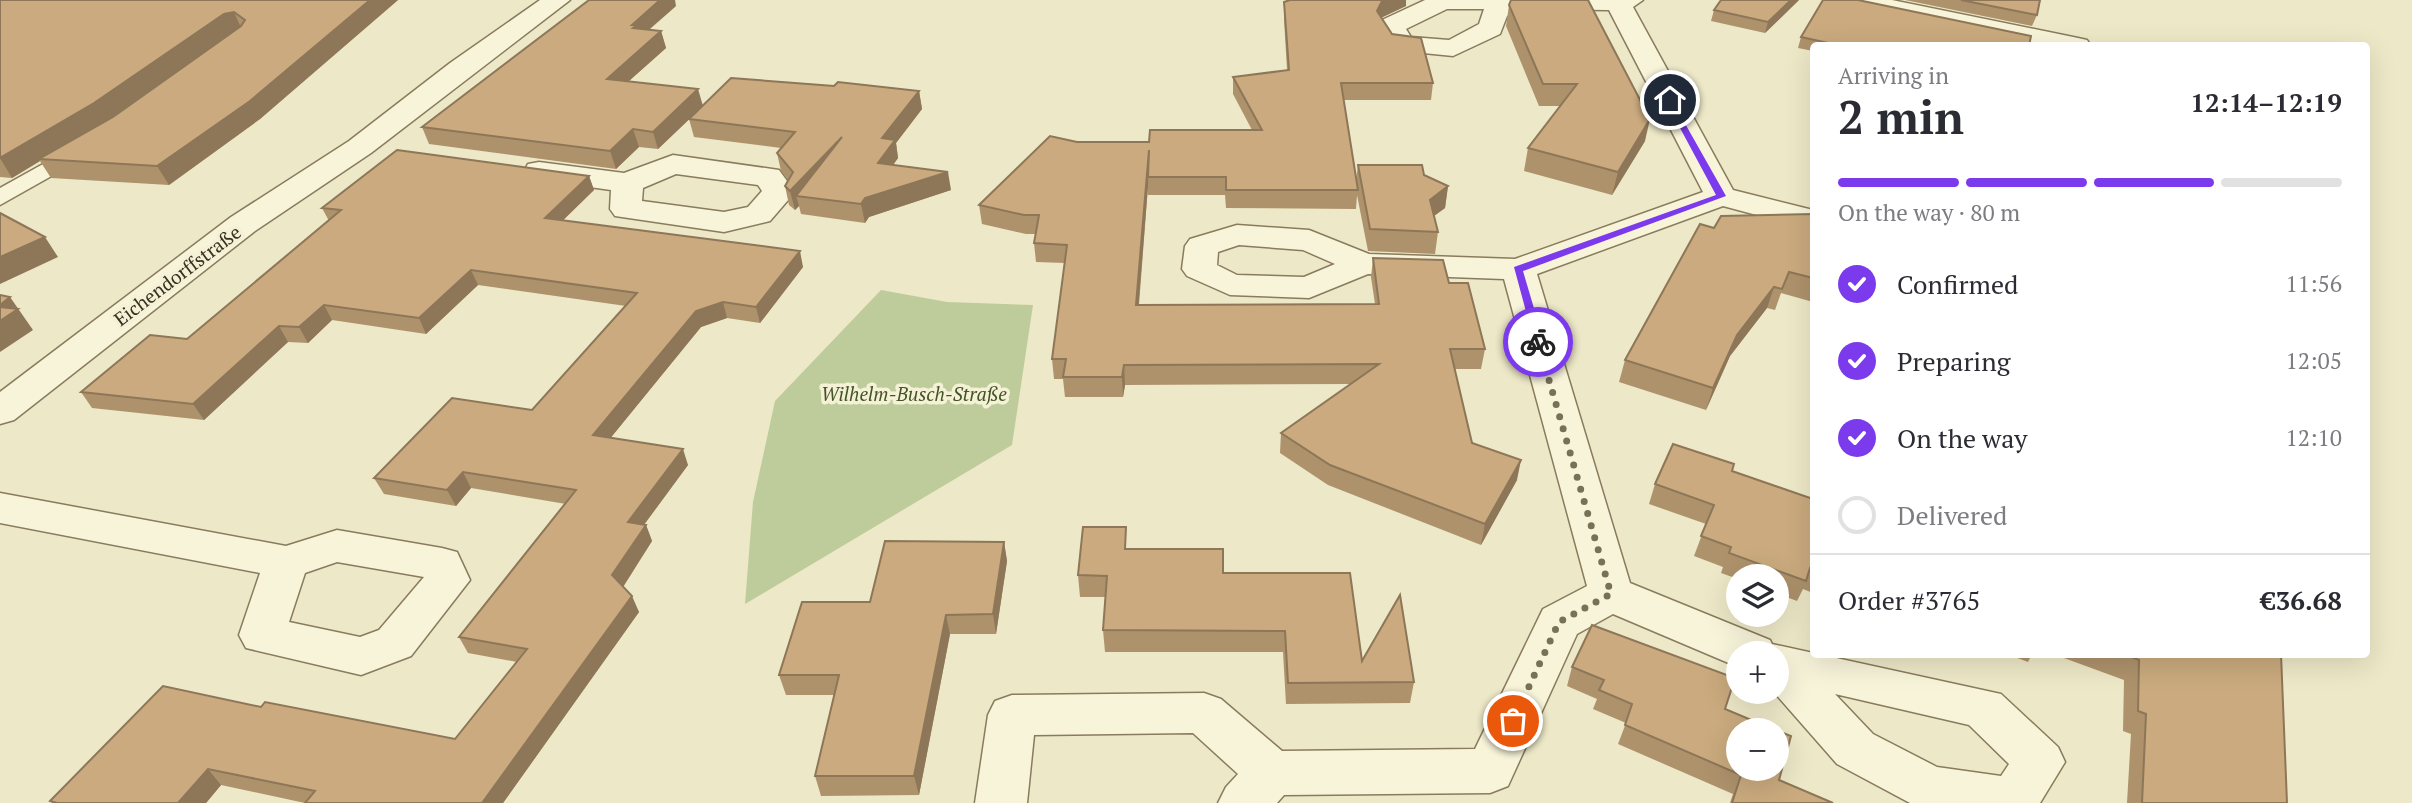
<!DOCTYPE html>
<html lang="en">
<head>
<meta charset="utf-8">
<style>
  :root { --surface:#fff; --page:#f2f2f3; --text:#2b2b33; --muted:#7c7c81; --line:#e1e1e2; --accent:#7c3aed }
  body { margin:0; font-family:"PT Serif",serif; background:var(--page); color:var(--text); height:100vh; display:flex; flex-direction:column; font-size:26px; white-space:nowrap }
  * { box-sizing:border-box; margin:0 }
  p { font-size:23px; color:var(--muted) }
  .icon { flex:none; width:38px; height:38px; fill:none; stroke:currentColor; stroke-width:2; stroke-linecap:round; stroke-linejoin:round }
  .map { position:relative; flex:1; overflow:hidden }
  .drawer { position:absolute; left:1810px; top:42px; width:560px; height:616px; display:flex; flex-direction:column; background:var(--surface); border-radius:7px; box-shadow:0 7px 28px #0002 }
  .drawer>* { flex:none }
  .tools { position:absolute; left:1726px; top:564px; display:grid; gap:14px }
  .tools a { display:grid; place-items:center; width:63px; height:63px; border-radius:50%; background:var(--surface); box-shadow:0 7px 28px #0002; font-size:35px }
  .pin { position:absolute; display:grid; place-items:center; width:60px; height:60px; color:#fff; margin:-30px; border:4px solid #fff; border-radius:50%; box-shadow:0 2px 7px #0007 }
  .courier { position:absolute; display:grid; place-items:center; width:70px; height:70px; margin:-35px; border:5px solid #7c3aed; border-radius:50%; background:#fff; color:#222; box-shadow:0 2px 9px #0007 }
  .head em { font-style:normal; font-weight:800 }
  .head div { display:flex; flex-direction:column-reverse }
  .head { display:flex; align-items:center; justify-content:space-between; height:119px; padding:0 28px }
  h1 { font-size:46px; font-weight:800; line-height:52px }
  .bar { display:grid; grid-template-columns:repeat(4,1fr); gap:10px 7px; align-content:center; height:84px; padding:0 28px }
  .bar i { height:9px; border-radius:5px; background:var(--line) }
  .bar .current { background:var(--accent) }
  .bar p { grid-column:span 4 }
  .line { display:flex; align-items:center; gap:18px; padding:0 28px; border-top:2px solid var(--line) }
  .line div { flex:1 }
  ol { padding:0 28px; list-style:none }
  li { display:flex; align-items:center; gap:21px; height:77px }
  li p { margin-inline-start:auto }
  li .icon { padding:7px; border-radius:50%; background:var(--accent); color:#fff; stroke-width:4 }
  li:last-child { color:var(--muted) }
  li i { width:38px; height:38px; border:4px solid var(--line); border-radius:50% }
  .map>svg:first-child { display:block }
  .green { fill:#becc9b }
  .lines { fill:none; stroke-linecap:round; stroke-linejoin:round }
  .service-casing { stroke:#897b5d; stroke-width:3 }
  .minor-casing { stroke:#897b5d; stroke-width:3 }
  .service { fill:#f8f4da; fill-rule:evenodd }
  .minor { fill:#f8f4da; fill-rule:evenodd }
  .wall { fill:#ae926c; fill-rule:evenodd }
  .shaded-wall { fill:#8d7758 }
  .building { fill:#caaa7e; stroke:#8d7758; stroke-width:2 }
  .route { fill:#7c3aed }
  .done { stroke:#78715a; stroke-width:7; stroke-dasharray:0 12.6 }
  .labels { text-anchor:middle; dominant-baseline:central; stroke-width:7; stroke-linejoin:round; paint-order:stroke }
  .street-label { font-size:19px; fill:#393120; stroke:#f5f1d7 }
  .park-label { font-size:19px; font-style:italic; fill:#425527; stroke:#f5f1d7 }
</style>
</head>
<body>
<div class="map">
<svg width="2412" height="803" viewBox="0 0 2412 803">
  <rect width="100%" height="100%" fill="#ede8c7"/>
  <path class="green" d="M881 290 947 302 1033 305 1012 445 745 604 753 502 775 401Z"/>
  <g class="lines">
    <g class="service-casing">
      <path id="service" d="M79 144 87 146 90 151 87 156 0 205V188Z"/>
    </g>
    <g class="minor-casing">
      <g id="minor">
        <path d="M540 0H570L371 153 255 231 14 420 0 424V392L231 217 349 141 450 63Z"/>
        <path d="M1425 0H1643L1633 7 1733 190 1813 210V230L1723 206 1537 274 1630 583 1770 640 1772 644 2001 694 2058 747 2065 762 2040 803H1910L1837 764 1773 691H1776V653H1738V667L1613 614 1577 634 1508 786 1490 793 1284 795 1277 803H1218L1226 787 1238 774 1193 733 1034 735 1027 803H975L988 715 995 701 1012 695 1204 693 1221 699 1282 751 1475 749 1543 609 1587 586 1504 279 1368 274 1309 298 1230 295 1187 276 1182 269 1185 246 1190 239 1237 225 1309 230 1369 254 1515 259 1703 192 1609 10 1526 9 1507 16 1500 34 1453 56 1393 50 1378 26 1382 20ZM1447 9H1484L1479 24 1449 40 1411 37 1406 29ZM1239 245 1303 250 1335 264 1304 277 1237 275 1217 265 1218 252ZM1835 694 1969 725 2009 764 2001 776 1937 767 1873 734Z"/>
        <path d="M1842 0H1892L2078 38 2087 40 2091 46H2037L1855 8 1846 5Z"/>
        <path d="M673 155 779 170 795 192 770 221 724 232 615 216 610 209 611 190 539 180 528 178 524 171 528 164 539 162 624 173ZM676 174 758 185 762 191 748 207 724 212 642 201 643 188Z"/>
        <path d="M0 493 286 546 337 530 442 548 457 552 470 580 411 656 361 675 246 648 239 635 260 573 0 523ZM337 562 424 577 379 630 360 637 289 622 305 573Z"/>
      </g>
    </g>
    <use href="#service" class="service"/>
    <use href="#minor" class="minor"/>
  </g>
  <g class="wall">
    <path d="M0 0H398L260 119 169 185 51 178 40 161 12 178 0 177ZM233 32 113 117 106 121Z"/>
    <path d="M1290 0H1406V6L1381 17 1392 34 1433 83 1431 100H1343L1356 181 1358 165 1424 175 1448 186 1445 208 1434 216 1438 232 1435 254 1368 251 1357 195 1356 209 1226 208 1225 195H1148V186L1139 305 1375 304 1371 277 1373 258 1449 283 1485 349 1481 369H1454L1472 443 1517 480 1481 545 1328 485 1280 453 1281 433 1351 384 1125 385 1123 397H1065L1063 379H1054L1052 359 1065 263 1036 262 1034 243 1036 234H1026L982 224 979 205 1077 142H1149L1252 130 1233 94V77L1287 70 1284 19V2Z"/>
    <path d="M1799 0 1765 33 1711 21 1714 10Z"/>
    <path d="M1905 0H2040L2037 15 2032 26Z"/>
    <path d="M1509 5 1645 141 1612 195 1524 171 1528 148 1560 106H1539L1506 26Z"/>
    <path d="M676 6 649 30 661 31 666 48 629 81 703 106 834 86 919 91 922 109 896 143 898 158 893 165 951 190 869 217 865 223 801 214 799 206 795 210 789 205 785 186 788 180 781 171 777 153 781 148 694 137 689 119 700 109 658 149 639 147 616 169 429 144 422 127Z"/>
    <path d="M1801 37 2029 46H1813V51L1798 48Z"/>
    <path d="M589 176 594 190 563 220 803 267 760 323 727 318 701 327 611 437 688 465 644 525H646L652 541 623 586 639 612 503 803H305L221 785 206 803H52L50 801 261 707 455 739 517 662 468 653 459 637 566 504 471 488 456 506 384 494 374 478 532 410 626 306 478 285 426 334 332 320 308 343 288 342 204 420 92 408 81 392 187 339 329 221 322 208Z"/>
    <path d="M1813 214V302L1781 293 1775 310 1767 308 1730 356 1706 410 1619 382 1625 360 1714 228Z"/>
    <path d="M1732 471 1813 499V593L1803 589 1797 601 1776 593V576H1738V579L1721 573 1723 567 1694 556 1706 524 1649 504 1655 484Z"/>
    <path d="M1004 542 1007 561 996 634H950L919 795 821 796 815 776 834 695H786L779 675 870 602Z"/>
    <path d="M1127 549 1223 573 1362 661 1414 682 1410 703 1286 704 1283 652H1105L1103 630 1105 597H1080L1078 575Z"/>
    <path d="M2007 654H2032L2028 662Z"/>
    <path d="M2053 654H2281L2287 803H2127L2131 734 2123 731 2124 680Z"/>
    <path d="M1572 667 1725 709 1779 780 1833 803H1730L1733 794 1618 744 1626 723 1593 709 1597 699 1567 686Z"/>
  </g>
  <g class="shaded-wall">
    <path d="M370 0H398L260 119 169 185 157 166Z"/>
    <path d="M660 0H675L676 6 640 37 632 25Z"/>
    <path d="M1385 0H1406V6L1381 18 1377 11 1382 1Z"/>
    <path d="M1791 0H1799L1765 33 1768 22Z"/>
    <path d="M234 12 242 30 232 32 106 122 39 159 40 161 12 178 0 158 224 14Z"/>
    <path d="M661 31 666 48 612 96 607 79Z"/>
    <path d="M698 89 703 106 658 149 653 132Z"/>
    <path d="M919 91 922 109 896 143 898 158 881 182 878 163 882 138Z"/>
    <path d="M1650 119 1645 141 1612 195 1618 172Z"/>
    <path d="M633 129 639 147 616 169 610 151Z"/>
    <path d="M842 137 796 196 799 206 795 210 790 191Z"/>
    <path d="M1149 150 1148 186 1137 324 1136 305Z"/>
    <path d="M948 172 951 190 869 217 865 223 861 204 865 198Z"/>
    <path d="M589 176 594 190 550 233 545 218Z"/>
    <path d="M1448 186 1445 208 1427 221 1430 200Z"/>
    <path d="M45 237 58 257 0 284V257Z"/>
    <path d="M800 251 803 267 760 323 756 307Z"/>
    <path d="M471 270 478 285 426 334 419 318Z"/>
    <path d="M1774 287 1767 308 1730 356 1706 410 1713 388 1737 335Z"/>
    <path d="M10 297 33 330 0 352V305Z"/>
    <path d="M723 302 727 318 701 327 600 451 593 435 696 311Z"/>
    <path d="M324 305 332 320 308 343 299 327Z"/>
    <path d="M279 326 288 342 204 420 193 404Z"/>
    <path d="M1124 365 1125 385 1123 397 1122 377Z"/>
    <path d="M683 449 688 465 634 538 628 522Z"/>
    <path d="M1521 460 1517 480 1481 545 1485 524Z"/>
    <path d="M463 472 471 488 456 506 447 490Z"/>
    <path d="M646 525 652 541 620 592 612 575Z"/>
    <path d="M1004 542 1007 561 996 634 993 614Z"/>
    <path d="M632 596 639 612 503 803H482Z"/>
    <path d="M946 615 950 634 919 795 914 776Z"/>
    <path d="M208 769 221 785 206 803H178Z"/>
  </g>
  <g class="building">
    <path d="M0 0H370L250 101 157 166 39 159 113 117 241 26 245 20 234 12 224 14 94 103 0 158Z"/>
    <path d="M589 0H660L632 25H637L633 28 661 31 607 79 698 89 653 132 633 129 610 151 422 127Z"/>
    <path d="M1290 0H1385L1382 1 1377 11 1392 34 1421 38 1433 83H1341L1358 190H1226V177H1148L1149 150 1136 305 1379 304 1373 258 1443 260 1449 283H1468L1485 349H1450L1472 443 1521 460 1485 524 1330 465 1281 433 1379 364 1124 365 1122 377H1063L1066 359H1052L1067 245 1034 243 1039 215H1024L979 205 1050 136 1077 142H1149L1150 130H1262L1233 77 1289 70 1284 2Z"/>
    <path d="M1511 0H1588L1650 119 1618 172 1528 148 1577 84H1543L1509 5Z"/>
    <path d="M1721 0H1791L1768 22 1714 10Z"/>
    <path d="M1823 0H1858L2031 36 2029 46H1842L1801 37Z"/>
    <path d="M1961 0H2040L2037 15Z"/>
    <path d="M731 78 834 86 838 82 919 91 882 138 895 140 878 163 948 172 865 198 861 204 796 196 842 137 790 191 785 186 793 172 777 153 795 132 689 119Z"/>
    <path d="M397 150 589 176 545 218 800 251 756 307 723 302 696 311 593 435 683 449 628 522 646 525 612 575 632 596 482 803H305L315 791 208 769 178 803H57L50 801 163 686 261 707 265 702 455 739 527 649 459 637 576 490 463 472 447 490 374 478 452 398 532 410 637 293 471 270 419 318 324 305 299 327 279 326 193 404 81 392 150 335 187 339 341 210 322 208Z"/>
    <path d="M1358 165H1422L1424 175 1448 186 1430 200 1438 232 1370 229Z"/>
    <path d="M0 213 45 237 0 257Z"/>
    <path d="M1813 214V278L1789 272 1782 289 1774 287 1737 335 1713 388 1625 360 1700 224 1714 228 1721 216Z"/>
    <path d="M0 295 10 297 0 305Z"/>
    <path d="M0 307 18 309 0 321Z"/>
    <path d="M1673 444 1734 464 1732 471 1813 499V569L1810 568 1806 581 1729 553 1731 547 1701 536 1714 505 1655 484Z"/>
    <path d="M1083 527H1126L1125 549H1223V573H1350L1362 661 1400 595 1414 682 1288 683 1285 631 1103 630 1107 576 1078 575Z"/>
    <path d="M885 541 1004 542 993 614 946 615 914 776H815L839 675H779L802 602H870Z"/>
    <path d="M1592 625 1735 678 1725 709 1775 730H1738V768H1776V730L1791 736 1779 780 1833 803H1732L1741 775 1625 725 1632 704 1599 690 1604 680 1572 667Z"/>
    <path d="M2124 654H2281L2287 803H2142L2146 714 2138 711 2139 660Z"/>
  </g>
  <path class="route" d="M1670 97 1726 196 1523 271 1544 342 1535 345 1514 267 1716 195 1665 100Z"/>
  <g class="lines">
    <path class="done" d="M1513 721 1559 622 1611 594 1538 342"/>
  </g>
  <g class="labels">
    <g class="street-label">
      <text transform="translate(177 275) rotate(-37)">Eichendorffstraße</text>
    </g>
    <g class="park-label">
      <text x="914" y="393">Wilhelm-Busch-Straße</text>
    </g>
  </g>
</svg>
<div class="tools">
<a><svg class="icon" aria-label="layers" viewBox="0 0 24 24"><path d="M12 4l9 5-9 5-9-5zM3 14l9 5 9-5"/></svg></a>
<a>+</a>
<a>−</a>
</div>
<div class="pin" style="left:1513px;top:721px;background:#ea580c"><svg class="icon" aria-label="bag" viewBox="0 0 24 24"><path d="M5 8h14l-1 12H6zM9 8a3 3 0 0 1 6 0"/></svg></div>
<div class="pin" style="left:1670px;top:100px;background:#1f2937"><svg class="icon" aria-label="home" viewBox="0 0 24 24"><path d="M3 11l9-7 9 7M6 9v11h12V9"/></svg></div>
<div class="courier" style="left:1538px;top:342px"><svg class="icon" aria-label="bike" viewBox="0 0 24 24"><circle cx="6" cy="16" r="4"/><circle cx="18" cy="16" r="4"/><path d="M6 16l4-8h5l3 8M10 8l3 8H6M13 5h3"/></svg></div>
<section class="drawer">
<div class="head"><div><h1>2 min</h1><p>Arriving in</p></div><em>12:14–12:19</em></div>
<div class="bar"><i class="current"></i><i class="current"></i><i class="current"></i><i></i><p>On the way · 80 m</p></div>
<ol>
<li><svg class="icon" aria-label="check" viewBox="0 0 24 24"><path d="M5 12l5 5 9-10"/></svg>Confirmed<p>11:56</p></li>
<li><svg class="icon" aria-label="check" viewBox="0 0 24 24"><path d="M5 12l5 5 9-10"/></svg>Preparing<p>12:05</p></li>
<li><svg class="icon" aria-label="check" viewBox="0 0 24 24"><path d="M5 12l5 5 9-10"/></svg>On the way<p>12:10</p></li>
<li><i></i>Delivered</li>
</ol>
<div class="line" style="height:91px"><div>Order #3765</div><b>€36.68</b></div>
</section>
</div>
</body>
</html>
